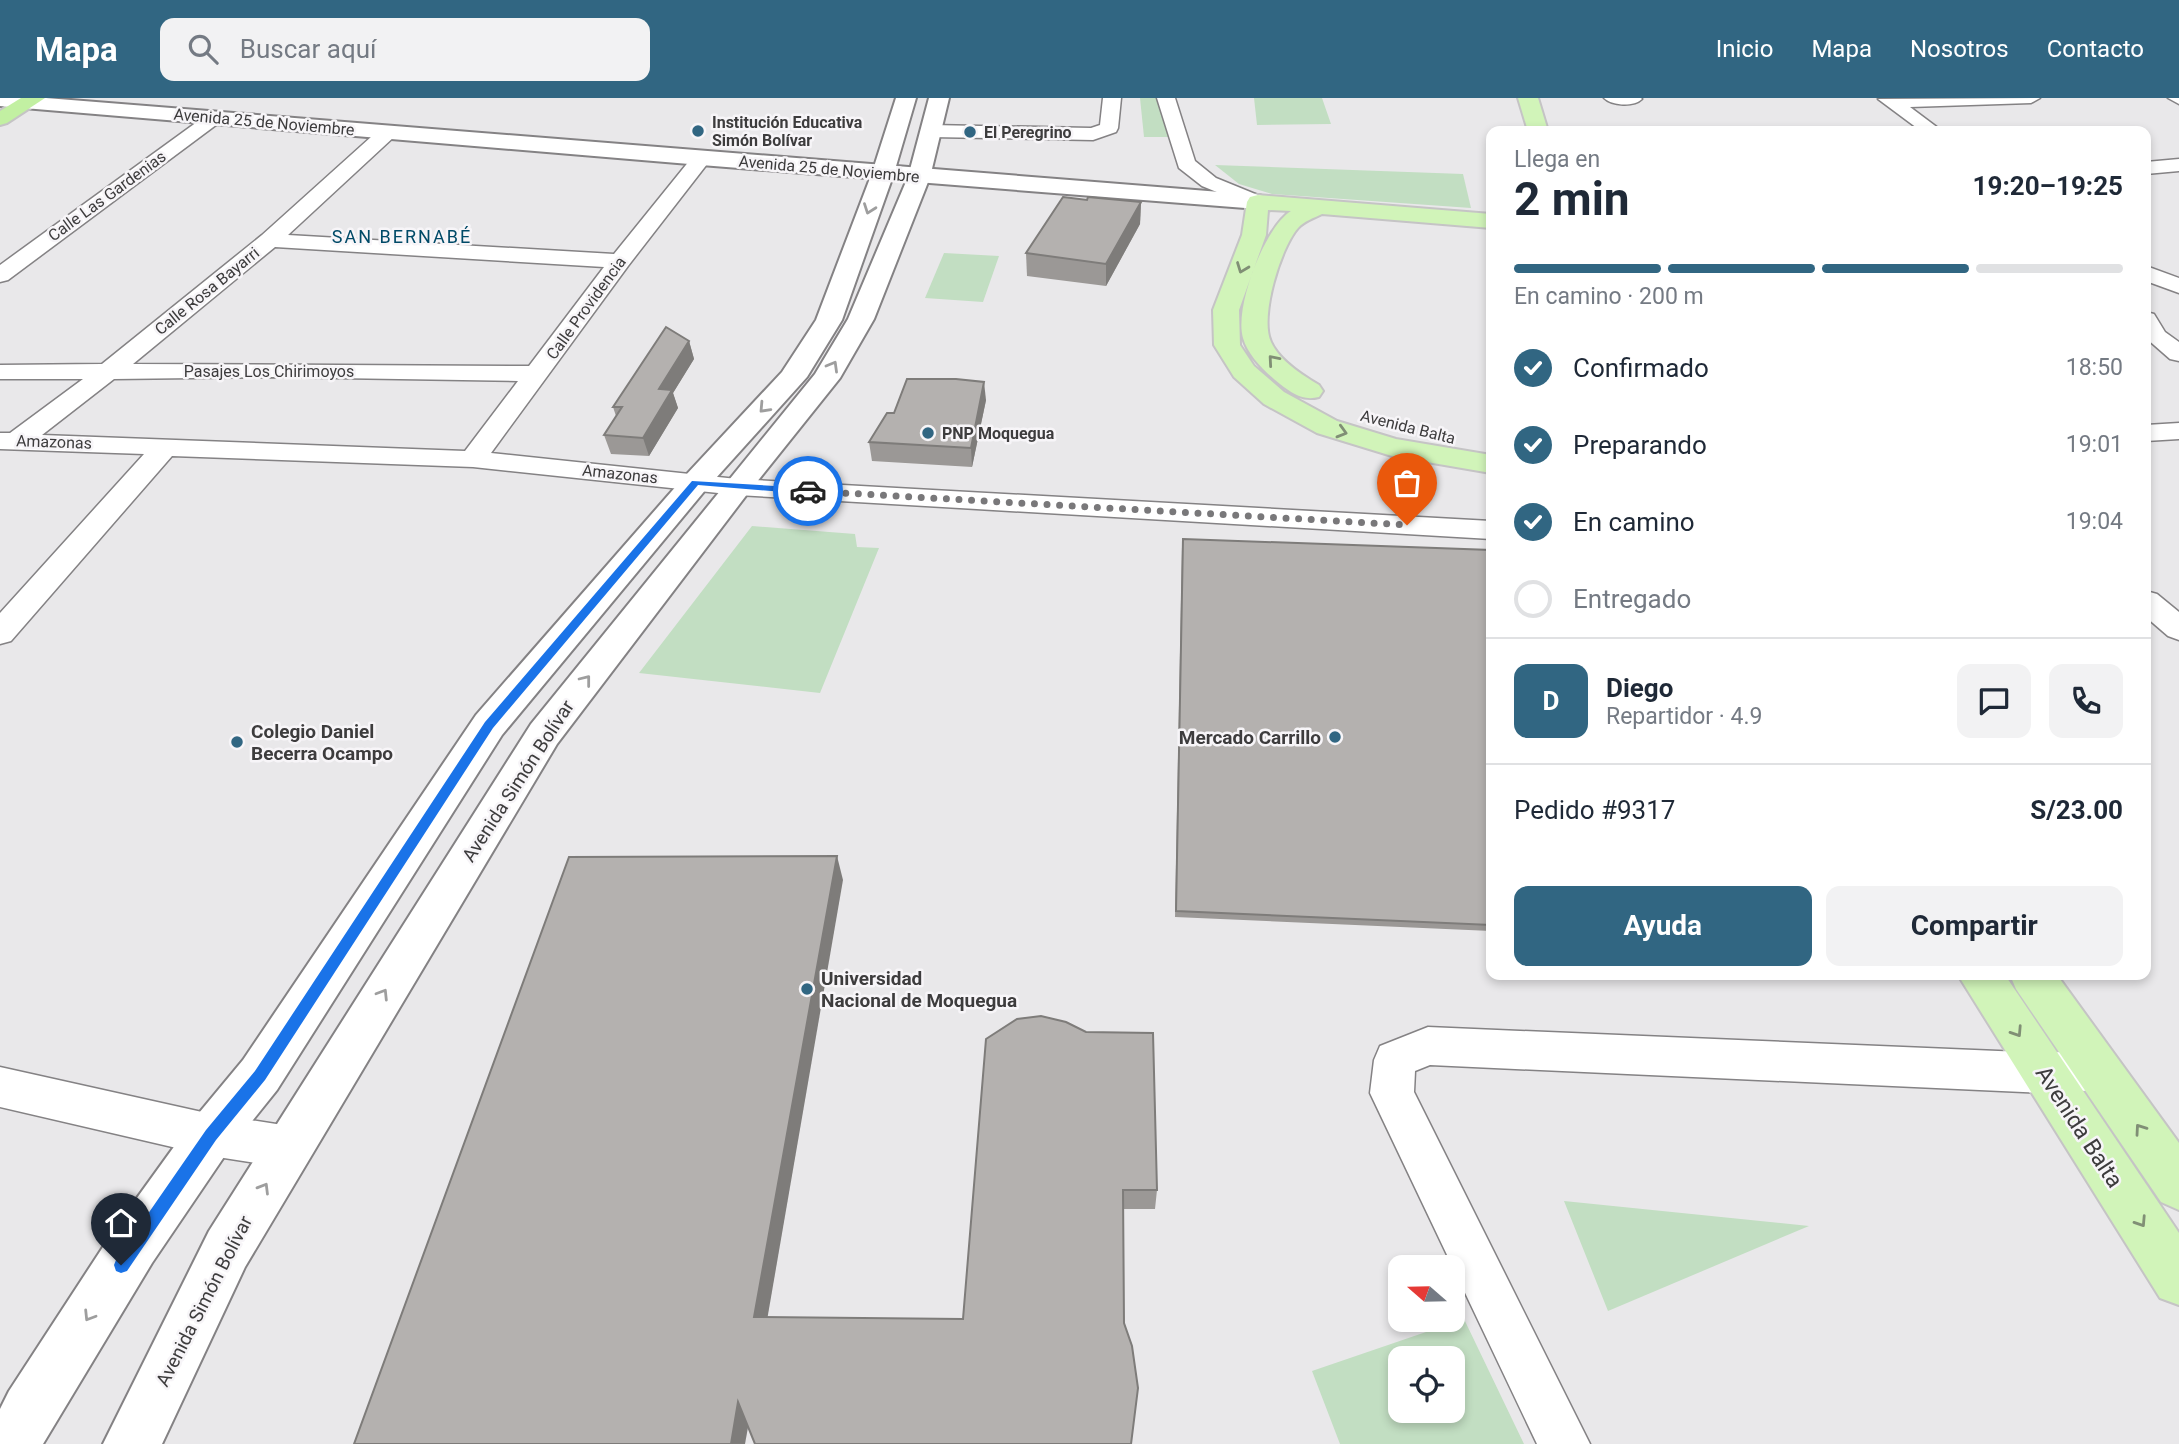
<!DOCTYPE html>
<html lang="es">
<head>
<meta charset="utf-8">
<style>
  :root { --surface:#fff; --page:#f2f2f3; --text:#1f2937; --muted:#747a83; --line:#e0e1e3; --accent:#316682 }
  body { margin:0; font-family:Roboto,sans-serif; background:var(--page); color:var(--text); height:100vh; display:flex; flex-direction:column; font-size:26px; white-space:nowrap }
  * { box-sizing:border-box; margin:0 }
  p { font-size:23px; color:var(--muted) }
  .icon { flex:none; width:38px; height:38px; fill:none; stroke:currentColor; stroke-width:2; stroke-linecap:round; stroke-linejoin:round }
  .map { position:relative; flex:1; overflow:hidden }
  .panel { position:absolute; left:1486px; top:28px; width:665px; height:854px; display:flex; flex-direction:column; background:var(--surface); border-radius:14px; box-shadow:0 4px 10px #0003 }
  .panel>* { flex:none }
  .needle { width:46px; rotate:290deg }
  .tools { position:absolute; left:1388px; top:1157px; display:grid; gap:14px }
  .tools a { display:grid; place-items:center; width:77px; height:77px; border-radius:14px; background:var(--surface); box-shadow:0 4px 10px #0003; font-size:35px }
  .pin { position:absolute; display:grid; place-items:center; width:60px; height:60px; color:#fff; margin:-72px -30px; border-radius:50% 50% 50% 0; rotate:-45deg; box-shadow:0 0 7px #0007 }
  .pin .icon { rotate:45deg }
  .courier { position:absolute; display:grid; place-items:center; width:70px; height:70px; margin:-35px; border:5px solid #1a73e8; border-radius:50%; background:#fff; color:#222; box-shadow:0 2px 9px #0007 }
  .overview em { font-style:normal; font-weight:700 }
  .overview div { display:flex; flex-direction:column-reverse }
  .overview { display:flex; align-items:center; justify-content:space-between; height:119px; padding:0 28px }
  h1 { font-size:46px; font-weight:700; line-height:52px }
  .bar { display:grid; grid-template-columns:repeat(4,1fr); gap:10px 7px; align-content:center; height:84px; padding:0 28px }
  .bar i { height:9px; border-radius:5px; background:var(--line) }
  .bar .current { background:var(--accent) }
  .bar p { grid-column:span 4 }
  .line { display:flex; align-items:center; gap:18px; padding:0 28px; border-top:2px solid var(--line) }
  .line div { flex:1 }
  .round { display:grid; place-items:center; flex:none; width:74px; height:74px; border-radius:14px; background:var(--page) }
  ol { padding:0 28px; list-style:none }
  li { display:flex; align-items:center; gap:21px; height:77px }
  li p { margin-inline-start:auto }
  li .icon { padding:7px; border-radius:50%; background:var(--accent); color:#fff; stroke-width:4 }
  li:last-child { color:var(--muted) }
  li i { width:38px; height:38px; border:4px solid var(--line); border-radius:50% }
  .action { display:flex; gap:14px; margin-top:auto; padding:14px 28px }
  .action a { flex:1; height:80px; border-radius:14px; background:var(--accent); color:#fff; font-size:28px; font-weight:700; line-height:80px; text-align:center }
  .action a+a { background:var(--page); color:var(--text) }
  header { display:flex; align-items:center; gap:42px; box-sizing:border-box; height:98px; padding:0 35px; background:var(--accent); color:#fff }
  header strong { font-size:33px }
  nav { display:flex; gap:38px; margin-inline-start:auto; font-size:24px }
  .search { width:490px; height:63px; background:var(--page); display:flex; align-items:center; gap:18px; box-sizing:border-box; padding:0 24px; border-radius:14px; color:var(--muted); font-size:26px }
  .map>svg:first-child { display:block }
  .green { fill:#c2dec2; fill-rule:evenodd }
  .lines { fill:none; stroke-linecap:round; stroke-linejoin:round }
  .minor-casing { stroke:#848284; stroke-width:3 }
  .tertiary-casing { stroke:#848284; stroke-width:4 }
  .secondary-casing { stroke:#848284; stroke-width:4 }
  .primary-casing { stroke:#c5c4c5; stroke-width:4 }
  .trunk-casing { stroke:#c5c4c5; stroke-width:4 }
  .minor { fill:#fff; fill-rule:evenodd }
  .tertiary { fill:#fff; fill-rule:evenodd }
  .secondary { fill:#fff; fill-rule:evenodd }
  .primary { fill:#d1f4b9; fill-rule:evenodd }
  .trunk { fill:#c2f0a2; fill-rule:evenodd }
  .wall { fill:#9b9896 }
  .shaded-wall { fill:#7e7c7a }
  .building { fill:#b4b1af; stroke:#7e7c7a; stroke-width:2 }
  .oneway { stroke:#9e9e9e }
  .oneway2 { stroke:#808f75 }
  .route { fill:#1a73e8 }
  .done { stroke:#79787a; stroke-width:7; stroke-dasharray:0 12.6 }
  .poi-dot { fill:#316682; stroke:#f7f5f8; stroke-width:2.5 }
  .labels { text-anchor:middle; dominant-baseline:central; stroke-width:5; stroke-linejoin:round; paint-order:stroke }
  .far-street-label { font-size:16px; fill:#3d3c3d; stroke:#f7f5f8 }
  .far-poi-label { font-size:16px; font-weight:bold; fill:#3d3c3d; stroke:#f7f5f8; text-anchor:start }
  .far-neighbourhood-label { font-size:18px; letter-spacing:2px; fill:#004a67; stroke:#f7f5f8 }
  .poi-label { font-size:19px; font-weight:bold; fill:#3d3c3d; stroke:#f7f5f8; text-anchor:start }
  .street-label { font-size:19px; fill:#3d3c3d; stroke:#f7f5f8 }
  .near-street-label { font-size:23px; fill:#3d3c3d; stroke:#f7f5f8 }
</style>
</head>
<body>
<header>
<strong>Mapa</strong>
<div class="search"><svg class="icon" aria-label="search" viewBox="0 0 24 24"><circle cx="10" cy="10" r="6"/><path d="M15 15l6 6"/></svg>Buscar aquí</div>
<nav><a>Inicio</a><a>Mapa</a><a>Nosotros</a><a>Contacto</a></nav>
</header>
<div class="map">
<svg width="2179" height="1346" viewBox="0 0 2179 1346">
  <rect width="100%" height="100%" fill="#e9e8ea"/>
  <g class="green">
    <path d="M1140 0H1171L1176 39H1144Z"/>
    <path d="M1254 0H1322L1331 26 1257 27Z"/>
    <path d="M1215 67 1463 76 1471 110 1272 96 1239 86Z"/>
    <path d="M944 155 999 158 983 204 925 200Z"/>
    <path d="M752 428 855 436 857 449 879 450 820 595 639 575Z"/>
    <path d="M1564 1103 1809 1128 1608 1213Z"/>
    <path d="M1464 1221 1524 1346H1340L1312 1273ZM1400 1260H1452V1312H1400Z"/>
  </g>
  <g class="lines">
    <g class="minor-casing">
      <g id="minor">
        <path d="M1103 0H1121L1118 30 1116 34 1093 42 931 39 922 33 931 27 1091 30 1100 27Z"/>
        <path d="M1157 0H1175L1195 63 1216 80 1265 100 1268 104 1265 108H1251L1202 88 1179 70Z"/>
        <path d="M1604 0H1641L1642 1C1634 9 1612 8 1604 0Z"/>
        <path d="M2040 0 2031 5 1910 9 1942 33H1921L1878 1Z"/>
        <path d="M2168 0H2179V6Z"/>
        <path d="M214 15 220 16 223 20 220 24 8 182 0 184V167L208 16Z"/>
        <path d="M388 28 397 34 395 38 288 137 614 156 694 57H708L711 61 628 168 491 355 737 381 1491 423V441L737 397 473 369 172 358 11 543 0 546V515L144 356 0 351V335H10L83 281H0V267L102 266 262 137 381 30ZM275 149 604 169 529 268 133 266ZM272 279 518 283 465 353 42 337 114 281Z"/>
        <path d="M2179 61V73L2146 76V64Z"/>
        <path d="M2146 168 2179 180V195L2146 183Z"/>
        <path d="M2146 214 2154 216 2165 234 2179 244V263L2170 261 2146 240Z"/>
        <path d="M2179 325V341L2146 343V327Z"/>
        <path d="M2146 493 2157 496 2179 514V542L2168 538 2146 519Z"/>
        <path d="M1428 929 2044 955 2099 952 2114 958 2120 972 2114 986 2099 992 2044 995 1430 967 1415 973 1414 994 1590 1346H1537L1370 995 1374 962 1380 948Z"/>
        <path d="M0 969 211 1016 289 1028 305 1034 311 1049 305 1064 289 1070 211 1058 0 1009Z"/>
      </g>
    </g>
    <g class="tertiary-casing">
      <path id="tertiary" d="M0 0H46L1258 97 1266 99 1269 104 1266 109 1258 111 701 67 0 8Z"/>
    </g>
    <g class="secondary-casing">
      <g id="secondary">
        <path d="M896 0H916L894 75 842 222 807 279 707 390 502 637 277 992 228 1053 152 1165 43 1346H0V1311L9 1293 116 1129 194 1021 243 962 476 617 685 378 782 274 816 222 872 75Z"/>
        <path d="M929 0H949L930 79 874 221 840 280 748 395 557 646 245 1169 162 1346H103L209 1133 531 626 815 276 848 221 908 79Z"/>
      </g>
    </g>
    <g class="primary-casing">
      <g id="primary">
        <path d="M1518 0H1538L1548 33H1528Z"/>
        <path d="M1258 97 1491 116V130L1322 116C1314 120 1304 123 1298 130 1281 149 1259 219 1271 244 1279 262 1302 277 1319 287L1323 293 1319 299C1303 303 1293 296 1280 286 1266 275 1248 258 1243 240 1234 210 1264 130 1291 113L1268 112 1266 137 1239 212 1240 247 1254 268 1284 294 1337 323 1396 341 1491 357V375L1392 358 1317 335 1264 306 1234 279 1214 247 1213 212 1242 137 1247 104 1250 99Z"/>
        <path d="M1958 877H2005L2179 1135V1207L2160 1200Z"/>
        <path d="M2010 877H2057L2179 1045V1112L2161 1104 2016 891Z"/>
      </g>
    </g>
    <g class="trunk-casing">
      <path id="trunk" d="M21 0H45L7 25 0 27V13Z"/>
    </g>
    <use href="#minor" class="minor"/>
    <use href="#tertiary" class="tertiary"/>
    <use href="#secondary" class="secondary"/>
    <use href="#primary" class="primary"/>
    <use href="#trunk" class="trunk"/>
  </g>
  <g class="wall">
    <path d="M1087 102 1141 104 1140 126 1106 188 1027 178 1026 155Z"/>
    <path d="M689 243 694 261 673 295 678 310 649 358 611 356 604 337 616 318 613 309Z"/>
    <path d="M986 302 972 369 872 363 869 344 894 315Z"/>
    <path d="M1182 448 1491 452V833L1175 819Z"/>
    <path d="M843 782 767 1219 963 1221 986 941 1157 1092 1155 1111H1123L1124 1225 748 1329 745 1346Z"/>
  </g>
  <g class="shaded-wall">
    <path d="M1141 104 1140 126 1106 188V166Z"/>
    <path d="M689 243 694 261 673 295 678 310 649 358 643 340 659 291Z"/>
    <path d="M984 284 986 302 972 369 971 350Z"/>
    <path d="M837 758 843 782 765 1234 754 1219Z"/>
    <path d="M738 1304 750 1318 745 1346H731Z"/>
  </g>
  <g class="building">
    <path d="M1063 99 1087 102 1088 99 1141 104 1106 166 1026 155Z"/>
    <path d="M666 229 689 243 659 291 672 292 643 340 604 337 622 309H613Z"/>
    <path d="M907 281H956L984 284 971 350 869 344 887 315H894Z"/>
    <path d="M1183 441 1491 452V827L1176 813Z"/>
    <path d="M837 758 754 1219 963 1221 986 941 1017 921 1041 918 1066 924 1086 934 1153 935 1157 1092H1123L1124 1225 1132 1248 1138 1290 1131 1346H755L738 1304 731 1346H354L569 759Z"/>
  </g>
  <defs><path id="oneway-chevron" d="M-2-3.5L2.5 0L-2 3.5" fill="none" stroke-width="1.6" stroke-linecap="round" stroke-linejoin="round" transform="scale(1.75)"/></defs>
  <g class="oneway">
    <use href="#oneway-chevron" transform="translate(869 111) rotate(110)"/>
    <use href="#oneway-chevron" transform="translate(833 268) rotate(-60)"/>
    <use href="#oneway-chevron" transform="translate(764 310) rotate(133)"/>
    <use href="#oneway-chevron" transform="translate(586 582) rotate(-52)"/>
    <use href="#oneway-chevron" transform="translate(383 896) rotate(-58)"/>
    <use href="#oneway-chevron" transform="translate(264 1090) rotate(-59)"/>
    <use href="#oneway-chevron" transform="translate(89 1218) rotate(122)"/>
  </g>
  <g class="oneway2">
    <use href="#oneway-chevron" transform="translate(1242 170) rotate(111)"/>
    <use href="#oneway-chevron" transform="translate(1273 262) rotate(-131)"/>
    <use href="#oneway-chevron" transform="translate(1342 334) rotate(16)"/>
    <use href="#oneway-chevron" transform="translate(2017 934) rotate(57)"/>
    <use href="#oneway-chevron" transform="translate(2140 1031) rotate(-125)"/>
    <use href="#oneway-chevron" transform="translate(2141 1124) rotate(57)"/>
  </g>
  <path class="route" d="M692 383 808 390 812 393 808 396 698 387 493 630 265 982 216 1042 127 1173 121 1175 116 1173 114 1167 116 1162 206 1032 255 973 485 624Z"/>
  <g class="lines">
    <path class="done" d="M808 393 1407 427"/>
  </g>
  <g class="poi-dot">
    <circle cx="698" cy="33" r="7"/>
    <circle cx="970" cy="34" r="7"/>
    <circle cx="928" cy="335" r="7"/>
    <circle cx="1335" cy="639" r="7"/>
    <circle cx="237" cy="644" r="7"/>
    <circle cx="807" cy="891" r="7"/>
  </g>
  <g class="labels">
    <g class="far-street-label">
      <text transform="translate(264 24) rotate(5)">Avenida 25 de Noviembre</text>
      <text transform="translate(829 71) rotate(5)">Avenida 25 de Noviembre</text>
      <text transform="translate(107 98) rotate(-36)">Calle Las Gardenias</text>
      <text transform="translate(207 193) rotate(-39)">Calle Rosa Bayarri</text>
      <text transform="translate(586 210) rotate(-54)">Calle Providencia</text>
      <text x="269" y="273">Pasajes Los Chirimoyos</text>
      <text transform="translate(1408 329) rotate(14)">Avenida Balta</text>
      <text transform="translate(54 344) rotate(2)">Amazonas</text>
      <text transform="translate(620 376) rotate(6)">Amazonas</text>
    </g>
    <g class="far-poi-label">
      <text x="712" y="24">Institución Educativa<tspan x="712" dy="18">Simón Bolívar</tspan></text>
      <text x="984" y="34">El Peregrino</text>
      <text x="942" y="335">PNP Moquegua</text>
    </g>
    <g class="far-neighbourhood-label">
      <text x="402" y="138">SAN BERNABÉ</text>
    </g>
    <g class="poi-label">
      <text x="251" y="633">Colegio Daniel<tspan x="251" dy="22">Becerra Ocampo</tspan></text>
      <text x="1321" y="639" text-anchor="end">Mercado Carrillo</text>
      <text x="821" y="880">Universidad<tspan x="821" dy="22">Nacional de Moquegua</tspan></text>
    </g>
    <g class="street-label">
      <text transform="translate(518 683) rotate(-57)">Avenida Simón Bolívar</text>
      <text transform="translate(204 1203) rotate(-63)">Avenida Simón Bolívar</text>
    </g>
    <g class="near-street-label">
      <text transform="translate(2079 1029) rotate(57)">Avenida Balta</text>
    </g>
  </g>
</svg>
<div class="tools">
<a><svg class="needle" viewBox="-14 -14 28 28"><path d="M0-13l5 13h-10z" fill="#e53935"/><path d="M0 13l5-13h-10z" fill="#747a83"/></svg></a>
<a><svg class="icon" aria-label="locate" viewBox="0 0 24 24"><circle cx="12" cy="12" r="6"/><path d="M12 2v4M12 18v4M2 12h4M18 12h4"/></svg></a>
</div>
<div class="pin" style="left:1407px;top:427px;background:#ea580c"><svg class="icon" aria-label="bag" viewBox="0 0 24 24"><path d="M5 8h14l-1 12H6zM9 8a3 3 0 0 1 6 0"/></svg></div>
<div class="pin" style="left:121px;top:1167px;background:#1f2937"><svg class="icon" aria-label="home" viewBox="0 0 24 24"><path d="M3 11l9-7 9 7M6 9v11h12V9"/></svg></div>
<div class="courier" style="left:808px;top:393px"><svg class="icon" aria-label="car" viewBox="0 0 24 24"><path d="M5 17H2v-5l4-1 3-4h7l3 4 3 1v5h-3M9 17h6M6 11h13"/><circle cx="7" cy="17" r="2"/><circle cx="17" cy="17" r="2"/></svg></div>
<section class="panel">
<div class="overview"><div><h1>2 min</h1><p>Llega en</p></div><em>19:20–19:25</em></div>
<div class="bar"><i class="current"></i><i class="current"></i><i class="current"></i><i></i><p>En camino · 200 m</p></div>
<ol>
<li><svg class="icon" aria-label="check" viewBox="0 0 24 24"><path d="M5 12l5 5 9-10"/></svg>Confirmado<p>18:50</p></li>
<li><svg class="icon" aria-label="check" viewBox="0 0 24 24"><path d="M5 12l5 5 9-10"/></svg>Preparando<p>19:01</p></li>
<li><svg class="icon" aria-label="check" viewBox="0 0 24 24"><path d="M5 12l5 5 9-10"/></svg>En camino<p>19:04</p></li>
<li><i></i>Entregado</li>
</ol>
<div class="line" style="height:126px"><b class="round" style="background:var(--accent);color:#fff">D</b><div><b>Diego</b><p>Repartidor · 4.9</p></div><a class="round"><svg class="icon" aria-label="chat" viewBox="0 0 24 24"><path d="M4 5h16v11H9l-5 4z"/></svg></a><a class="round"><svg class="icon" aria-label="phone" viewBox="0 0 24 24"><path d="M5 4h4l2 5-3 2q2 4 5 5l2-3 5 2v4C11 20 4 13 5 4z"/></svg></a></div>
<div class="line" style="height:91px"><div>Pedido #9317</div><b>S/23.00</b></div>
<div class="action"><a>Ayuda</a><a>Compartir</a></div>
</section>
</div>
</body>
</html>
